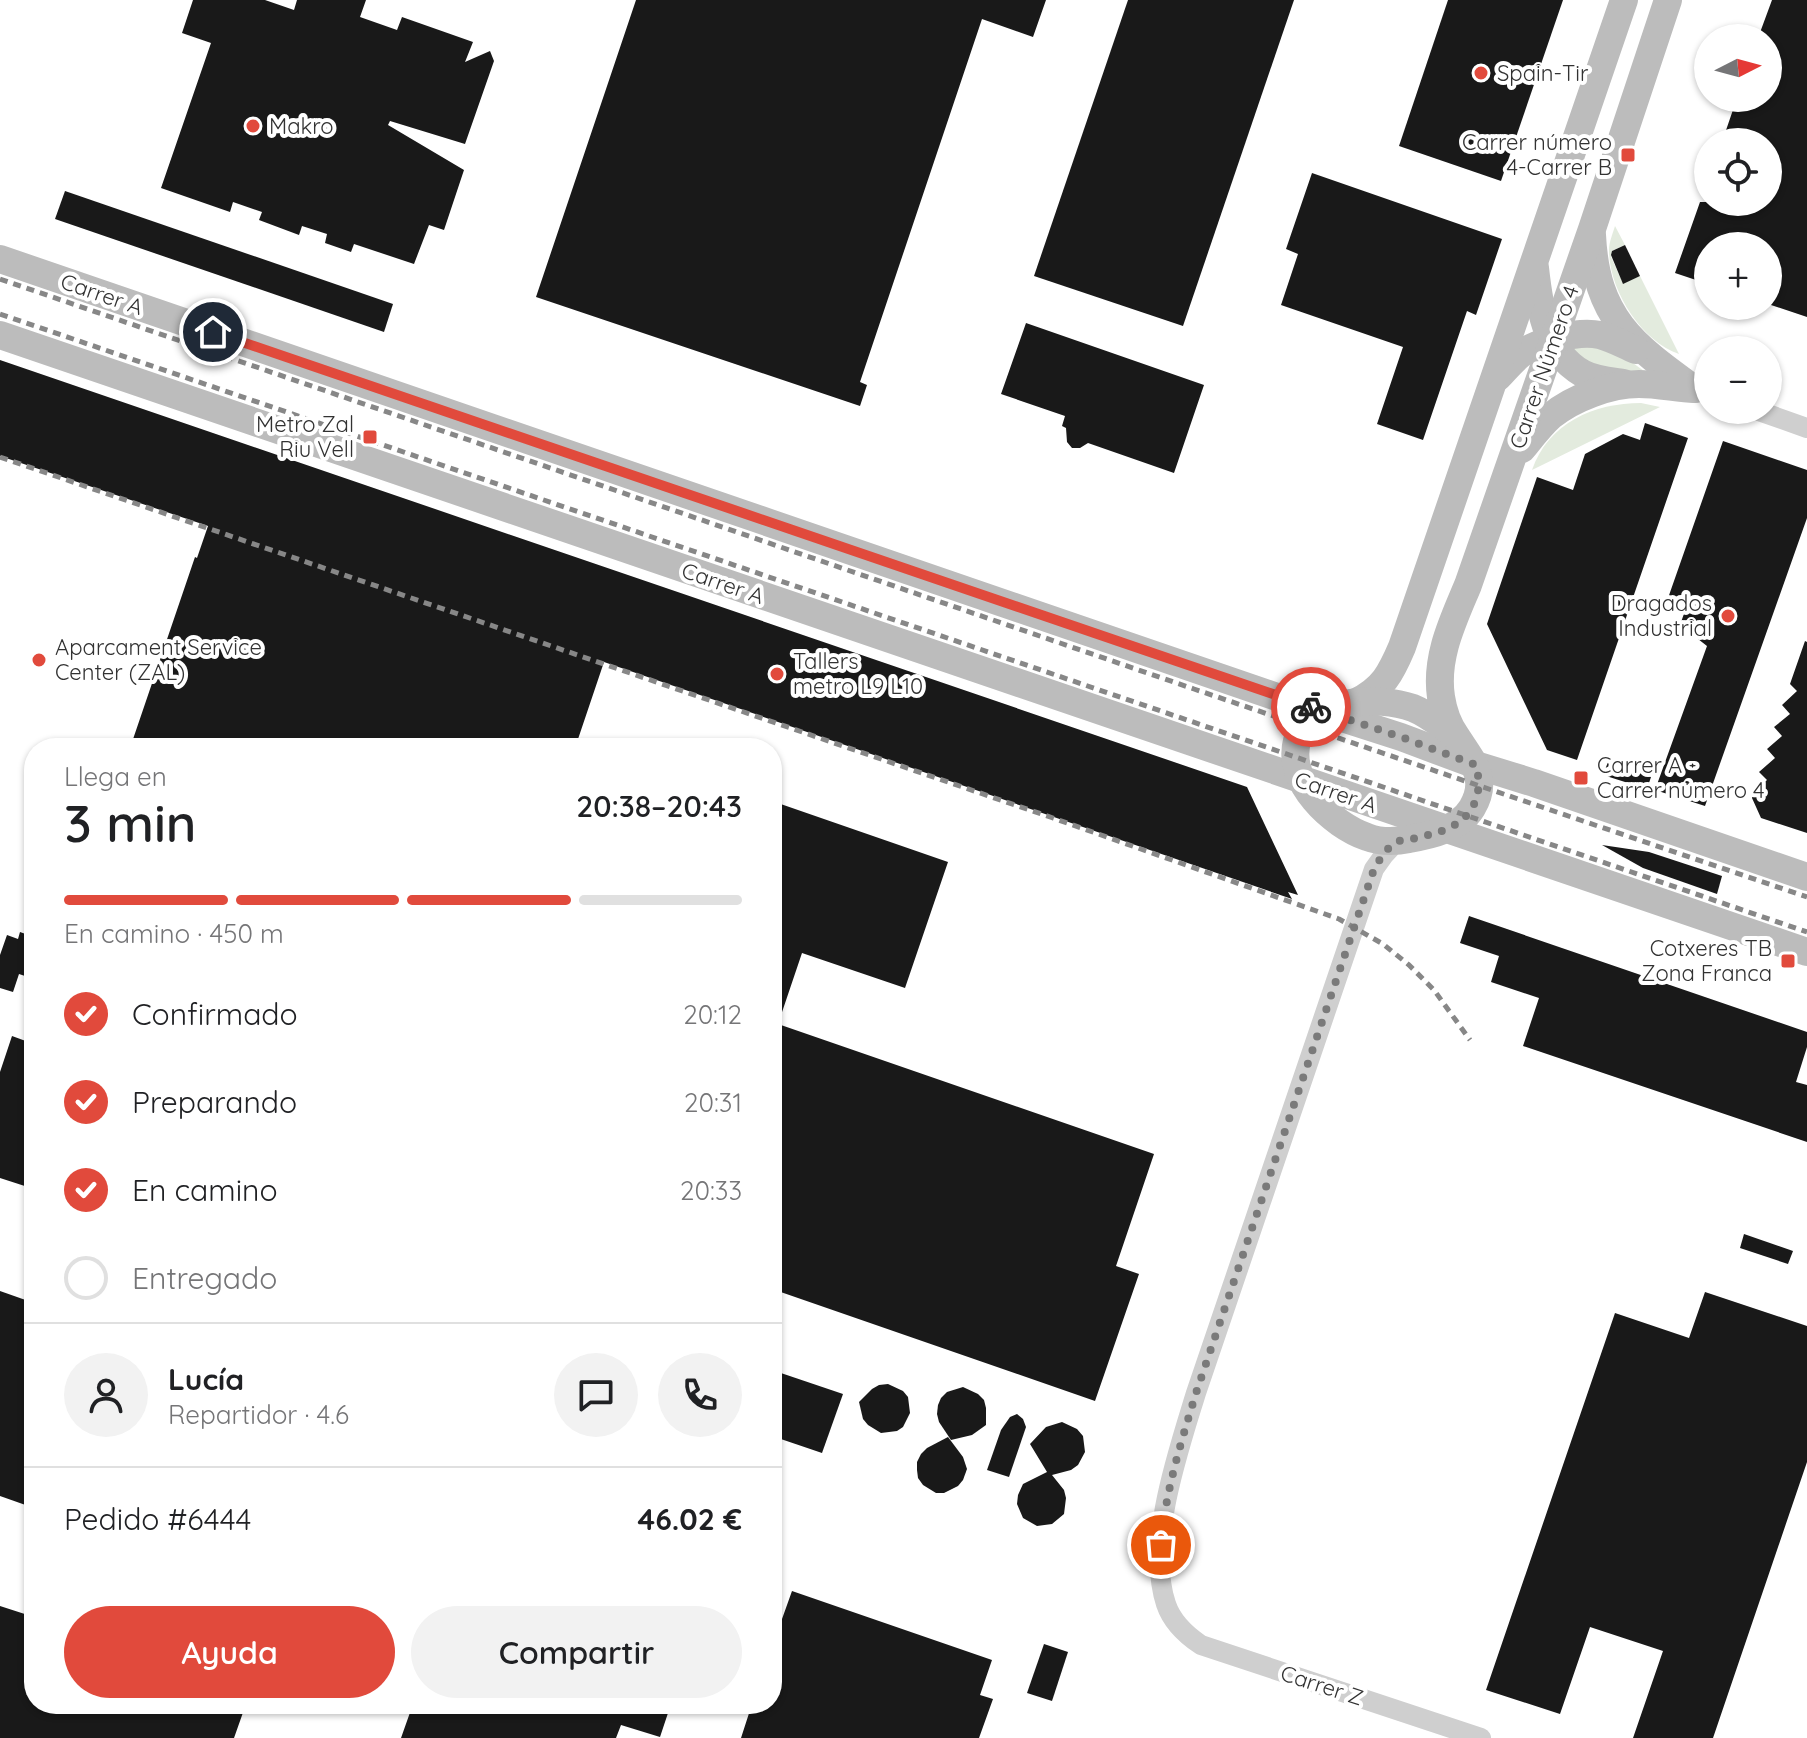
<!DOCTYPE html>
<html lang="es">
<head>
<meta charset="utf-8">
<style>
  :root { --surface:#fff; --page:#f2f2f2; --text:#202124; --muted:#757577; --line:#e0e0e0; --accent:#e14a3c }
  body { margin:0; font-family:Quicksand,sans-serif; background:var(--page); color:var(--text); height:100vh; display:flex; flex-direction:column; font-size:30px; white-space:nowrap }
  * { box-sizing:border-box; margin:0 }
  p { font-size:26px; color:var(--muted) }
  .icon { flex:none; width:44px; height:44px; fill:none; stroke:currentColor; stroke-width:2; stroke-linecap:round; stroke-linejoin:round }
  .map { position:relative; flex:1; overflow:hidden }
  .panel { position:absolute; left:24px; top:738px; width:758px; height:976px; display:flex; flex-direction:column; background:var(--surface); border-radius:32px; box-shadow:0 2px 6px #0004 }
  .panel>* { flex:none }
  .needle { width:52px; rotate:84deg }
  .buttons { position:absolute; left:1694px; top:24px; display:grid; gap:16px }
  .buttons a { display:grid; place-items:center; width:88px; height:88px; border-radius:50%; background:var(--surface); box-shadow:0 2px 6px #0004; font-size:40px }
  .pin { position:absolute; display:grid; place-items:center; width:68px; height:68px; color:#fff; margin:-34px; border:4px solid #fff; border-radius:50%; box-shadow:0 2px 8px #0007 }
  .courier { position:absolute; display:grid; place-items:center; width:80px; height:80px; margin:-40px; border:6px solid #e14a3c; border-radius:50%; background:#fff; color:#222; box-shadow:0 2px 10px #0007 }
  .head em { font-style:normal; font-weight:600 }
  .head div { display:flex; flex-direction:column-reverse }
  .head { display:flex; align-items:center; justify-content:space-between; height:136px; padding:0 40px }
  h1 { font-size:52px; font-weight:600; line-height:60px }
  .bar { display:grid; grid-template-columns:repeat(4,1fr); gap:12px 8px; align-content:center; height:96px; padding:0 40px }
  .bar i { height:10px; border-radius:6px; background:var(--line) }
  .bar .on { background:var(--accent) }
  .bar p { grid-column:span 4 }
  .line { display:flex; align-items:center; gap:20px; padding:0 40px; border-top:2px solid var(--line) }
  .line div { flex:1 }
  .round { display:grid; place-items:center; flex:none; width:84px; height:84px; border-radius:42px; background:var(--page) }
  ol { padding:0 40px; list-style:none }
  li { display:flex; align-items:center; gap:24px; height:88px }
  li p { margin-inline-start:auto }
  li .icon { padding:8px; border-radius:50%; background:var(--accent); color:#fff; stroke-width:4 }
  li:last-child { color:var(--muted) }
  li i { width:44px; height:44px; border:4px solid var(--line); border-radius:50% }
  .primary-button { display:flex; gap:16px; margin-top:auto; padding:16px 40px }
  .primary-button a { flex:1; height:92px; border-radius:48px; background:var(--accent); color:#fff; font-size:32px; font-weight:600; line-height:92px; text-align:center }
  .primary-button a+a { background:var(--page); color:var(--text) }
  .map>svg:first-child { display:block }
  .green { fill:#e3ebde }
  .building { fill:#191919 }
  .lines { fill:none; stroke-linecap:round; stroke-linejoin:round }
  .street { stroke:#cfcfcf; stroke-width:20 }
  .secondary { stroke:#bcbcbc; stroke-width:28 }
  .rail { stroke:#878787; stroke-width:5; stroke-dasharray:8 6; stroke-linecap:butt }
  .done { stroke:#7a7a7a; stroke-width:8; stroke-dasharray:0 14.4 }
  .route { stroke:#e14a3c; stroke-width:10 }
  .poi-dot { fill:#e14a3c; stroke:#fff; stroke-width:3 }
  .labels { text-anchor:middle; dominant-baseline:central; stroke-width:8; stroke-linejoin:round; paint-order:stroke }
  .poi-label { font-size:22px; fill:#323232; stroke:#fff; text-anchor:start }
  .street-label { font-size:22px; fill:#323232; stroke:#fff }
</style>
</head>
<body>
<div class="map">
<svg width="1807" height="1738" viewBox="0 0 1807 1738">
  <rect width="100%" height="100%" fill="#fff"/>
  <g class="green">
    <path d="M1615 226 1625 245 1612 251 1611 257 1623 283 1640 276 1679 354C1641 341 1609 290 1609 250 1609 242 1613 233 1615 226Z"/>
    <path d="M1575 343 1619 353 1644 371 1643 372 1600 370 1572 352Z"/>
    <path d="M1641 403 1660 407 1532 470C1548 423 1594 403 1641 403Z"/>
  </g>
  <g class="building">
    <path d="M193 0H265L294 10 297 0H366L360 17 397 30 402 17 473 42 465 62 490 51 494 61 465 144 390 121 388 125 464 170 444 230 429 225 414 264 354 244 351 252 325 243 327 234 302 226 299 235 259 220 262 212 233 202 230 212 161 188 211 43 182 33Z"/>
    <path d="M636 0H1046L1033 37 982 19 860 382 867 385 860 406 536 297Z"/>
    <path d="M1128 0H1294L1183 326 1034 276Z"/>
    <path d="M1448 0H1563L1501 181 1399 146Z"/>
    <path d="M1772 0H1807V317L1768 304V246H1708V284L1675 273 1700 202H1768V142H1722L1737 98H1768V38H1758Z"/>
    <path d="M1312 173 1502 239 1476 315 1467 311 1423 440 1377 424 1403 347 1281 305 1298 254 1286 249Z"/>
    <path d="M65 191 393 304 384 332 55 219Z"/>
    <path d="M1625 245 1640 276 1623 284 1611 255 1612 251Z"/>
    <path d="M1026 323 1204 385 1174 473 1088 443 1080 448H1072L1067 442 1066 428 1062 426 1065 416 1001 394Z"/>
    <path d="M0 360 1247 787 1298 895 1288 892 1292 899 604 662 575 748H130L195 557 197 558 208 526 0 456Z"/>
    <path d="M1645 423 1688 438 1577 760 1547 750 1487 624 1537 477 1573 490 1585 454 1623 434 1640 440Z"/>
    <path d="M1723 441 1807 470V518L1705 806 1655 790 1707 646 1680 625 1686 608 1667 601Z"/>
    <path d="M1805 641 1807 642V833L1761 818 1752 798 1753 793 1767 780 1759 772 1775 758 1767 749 1782 736 1774 727 1790 714 1782 705 1797 691 1790 684Z"/>
    <path d="M1608 762 1651 777 1647 789 1603 775Z"/>
    <path d="M772 801 948 862 905 988 802 953 778 1024 1154 1154 1116 1266 1139 1274 1095 1401 772 1289Z"/>
    <path d="M1602 845 1649 852 1722 876 1717 894 1643 868Z"/>
    <path d="M1469 916 1807 1032V1047L1796 1082 1807 1085V1142L1523 1046 1539 998 1491 982 1499 956 1460 943Z"/>
    <path d="M20 932 34 937V979L19 974 13 992 0 988V955L7 935 18 939Z"/>
    <path d="M12 1036 34 1044V1189L0 1178V1072Z"/>
    <path d="M1744 1234 1793 1251 1788 1264 1740 1248Z"/>
    <path d="M0 1291 34 1303V1508L0 1496Z"/>
    <path d="M1705 1292 1807 1326V1462L1713 1738H1633L1663 1651 1590 1627 1560 1714 1486 1690 1615 1313 1689 1338Z"/>
    <path d="M772 1370 843 1394 822 1453 772 1436Z"/>
    <path d="M888 1384 903 1391 908 1397 910 1413 903 1427 897 1431 881 1433 868 1425 863 1419 859 1402 872 1389 879 1385Z"/>
    <path d="M963 1387 978 1394 984 1400 986 1408V1425L972 1435 951 1440 939 1422 937 1414 938 1405 941 1398 947 1392Z"/>
    <path d="M1017 1414 1023 1419 1026 1427 1009 1477 987 1470 1001 1430 1010 1417Z"/>
    <path d="M1062 1422 1077 1429 1083 1436 1085 1452 1078 1465 1071 1470 1052 1475 1064 1490 1066 1498 1064 1514 1052 1524 1037 1526 1023 1518 1017 1504 1018 1495 1023 1484 1047 1472 1030 1444 1046 1427Z"/>
    <path d="M948 1437 963 1457 967 1469 963 1480 958 1486 944 1493H936L923 1485 918 1478 917 1470V1462L921 1454 927 1448Z"/>
    <path d="M792 1591 992 1660 980 1695 993 1699 979 1738H741L752 1704H772V1647Z"/>
    <path d="M0 1606 34 1617V1704H246L234 1738H0Z"/>
    <path d="M1044 1644 1068 1652 1052 1701 1027 1693Z"/>
    <path d="M413 1704H671L660 1737 621 1725 616 1738H401Z"/>
  </g>
  <g class="lines">
    <g class="street">
      <path d="M1756 410 1807 428"/>
      <path d="M1397 841 1384 855 1374 869 1196 1393C1178 1452 1146 1544 1166 1604 1172 1622 1186 1635 1201 1645L1481 1738"/>
    </g>
    <g class="secondary">
      <path d="M1592 235C1596 318 1632 344 1694 389"/>
      <path d="M0 259 1274 696 1401 737 1476 765 1534 783 1807 877"/>
      <path d="M1535 268C1539 305 1545 352 1582 373 1595 380 1610 381 1624 383"/>
      <path d="M0 335 1807 952"/>
      <path d="M1498 377C1505 370 1512 361 1521 354 1538 341 1578 330 1600 335 1612 338 1624 345 1636 350"/>
      <path d="M1522 449C1531 438 1540 426 1551 416 1573 398 1610 384 1639 384 1657 384 1676 388 1695 389"/>
      <path d="M1356 702C1383 689 1391 673 1402 647L1624 0"/>
      <path d="M1454 734C1441 725 1428 714 1413 708 1379 696 1308 697 1297 741 1286 782 1332 825 1367 837 1380 842 1395 842 1409 839 1432 835 1459 829 1472 808 1490 778 1471 760 1456 736 1448 725 1443 710 1441 697 1435 657 1453 621 1468 585L1592 229 1668 0"/>
    </g>
    <g class="rail">
      <path d="M0 279 1194 689 1807 897"/>
      <path d="M0 314 1807 932"/>
      <path d="M0 457 1053 818 1339 919 1383 944 1409 965 1434 990 1470 1040"/>
    </g>
  </g>
  <g class="lines">
    <path class="done" d="M1161 1545C1165 1492 1181 1443 1196 1393L1374 869C1380 859 1388 845 1399 841 1403 839 1408 840 1412 839 1437 833 1464 828 1475 802 1480 790 1479 777 1476 765L1401 737 1311 707"/>
    <path class="route" d="M213 332 1311 707"/>
  </g>
  <g class="poi-dot">
    <circle cx="1481" cy="73" r="8"/>
    <circle cx="253" cy="126" r="8"/>
    <rect x="1620" y="147" width="16" height="16" rx="4"/>
    <rect x="362" y="429" width="16" height="16" rx="4"/>
    <circle cx="1728" cy="616" r="8"/>
    <circle cx="39" cy="660" r="8"/>
    <circle cx="777" cy="674" r="8"/>
    <rect x="1573" y="770" width="16" height="16" rx="4"/>
    <rect x="1780" y="953" width="16" height="16" rx="4"/>
  </g>
  <g class="labels">
    <g class="poi-label">
      <text x="1497" y="73">Spain-Tir</text>
      <text x="269" y="126">Makro</text>
      <text x="1612" y="142" text-anchor="end">Carrer número<tspan x="1612" dy="25">4-Carrer B</tspan></text>
      <text x="354" y="424" text-anchor="end">Metro Zal<tspan x="354" dy="25">Riu Vell</tspan></text>
      <text x="1712" y="603" text-anchor="end">Dragados<tspan x="1712" dy="25">Industrial</tspan></text>
      <text x="55" y="647">Aparcament Service<tspan x="55" dy="25">Center (ZAL)</tspan></text>
      <text x="793" y="661">Tallers<tspan x="793" dy="25">metro L9 L10</tspan></text>
      <text x="1597" y="765">Carrer A -<tspan x="1597" dy="25">Carrer número 4</tspan></text>
      <text x="1772" y="948" text-anchor="end">Cotxeres TB<tspan x="1772" dy="25">Zona Franca</tspan></text>
    </g>
    <g class="street-label">
      <text transform="translate(102 294) rotate(19)">Carrer A</text>
      <text transform="translate(1544 367) rotate(-71)">Carrer Número 4</text>
      <text transform="translate(723 583) rotate(19)">Carrer A</text>
      <text transform="translate(1336 792) rotate(19)">Carrer A</text>
      <text transform="translate(1322 1685) rotate(18)">Carrer Z</text>
    </g>
  </g>
</svg>
<div class="buttons">
<a><svg class="needle" viewBox="-14 -14 28 28"><path d="M0-13l5 13h-10z" fill="#e53935"/><path d="M0 13l5-13h-10z" fill="#757577"/></svg></a>
<a><svg class="icon" aria-label="locate" viewBox="0 0 24 24"><circle cx="12" cy="12" r="6"/><path d="M12 2v4M12 18v4M2 12h4M18 12h4"/></svg></a>
<a>+</a>
<a>−</a>
</div>
<div class="pin" style="left:1161px;top:1545px;background:#ea580c"><svg class="icon" aria-label="bag" viewBox="0 0 24 24"><path d="M5 8h14l-1 12H6zM9 8a3 3 0 0 1 6 0"/></svg></div>
<div class="pin" style="left:213px;top:332px;background:#1f2937"><svg class="icon" aria-label="home" viewBox="0 0 24 24"><path d="M3 11l9-7 9 7M6 9v11h12V9"/></svg></div>
<div class="courier" style="left:1311px;top:707px"><svg class="icon" aria-label="bike" viewBox="0 0 24 24"><circle cx="6" cy="16" r="4"/><circle cx="18" cy="16" r="4"/><path d="M6 16l4-8h5l3 8M10 8l3 8H6M13 5h3"/></svg></div>
<section class="panel">
<div class="head"><div><h1>3 min</h1><p>Llega en</p></div><em>20:38–20:43</em></div>
<div class="bar"><i class="on"></i><i class="on"></i><i class="on"></i><i></i><p>En camino · 450 m</p></div>
<ol>
<li><svg class="icon" aria-label="check" viewBox="0 0 24 24"><path d="M5 12l5 5 9-10"/></svg>Confirmado<p>20:12</p></li>
<li><svg class="icon" aria-label="check" viewBox="0 0 24 24"><path d="M5 12l5 5 9-10"/></svg>Preparando<p>20:31</p></li>
<li><svg class="icon" aria-label="check" viewBox="0 0 24 24"><path d="M5 12l5 5 9-10"/></svg>En camino<p>20:33</p></li>
<li><i></i>Entregado</li>
</ol>
<div class="line" style="height:144px"><a class="round"><svg class="icon" aria-label="person" viewBox="0 0 24 24"><circle cx="12" cy="8" r="4"/><path d="M4 21q1-7 8-7t8 7"/></svg></a><div><b>Lucía</b><p>Repartidor · 4.6</p></div><a class="round"><svg class="icon" aria-label="chat" viewBox="0 0 24 24"><path d="M4 5h16v11H9l-5 4z"/></svg></a><a class="round"><svg class="icon" aria-label="phone" viewBox="0 0 24 24"><path d="M5 4h4l2 5-3 2q2 4 5 5l2-3 5 2v4C11 20 4 13 5 4z"/></svg></a></div>
<div class="line" style="height:104px"><div>Pedido #6444</div><b>46.02 €</b></div>
<div class="primary-button"><a>Ayuda</a><a>Compartir</a></div>
</section>
</div>
</body>
</html>
